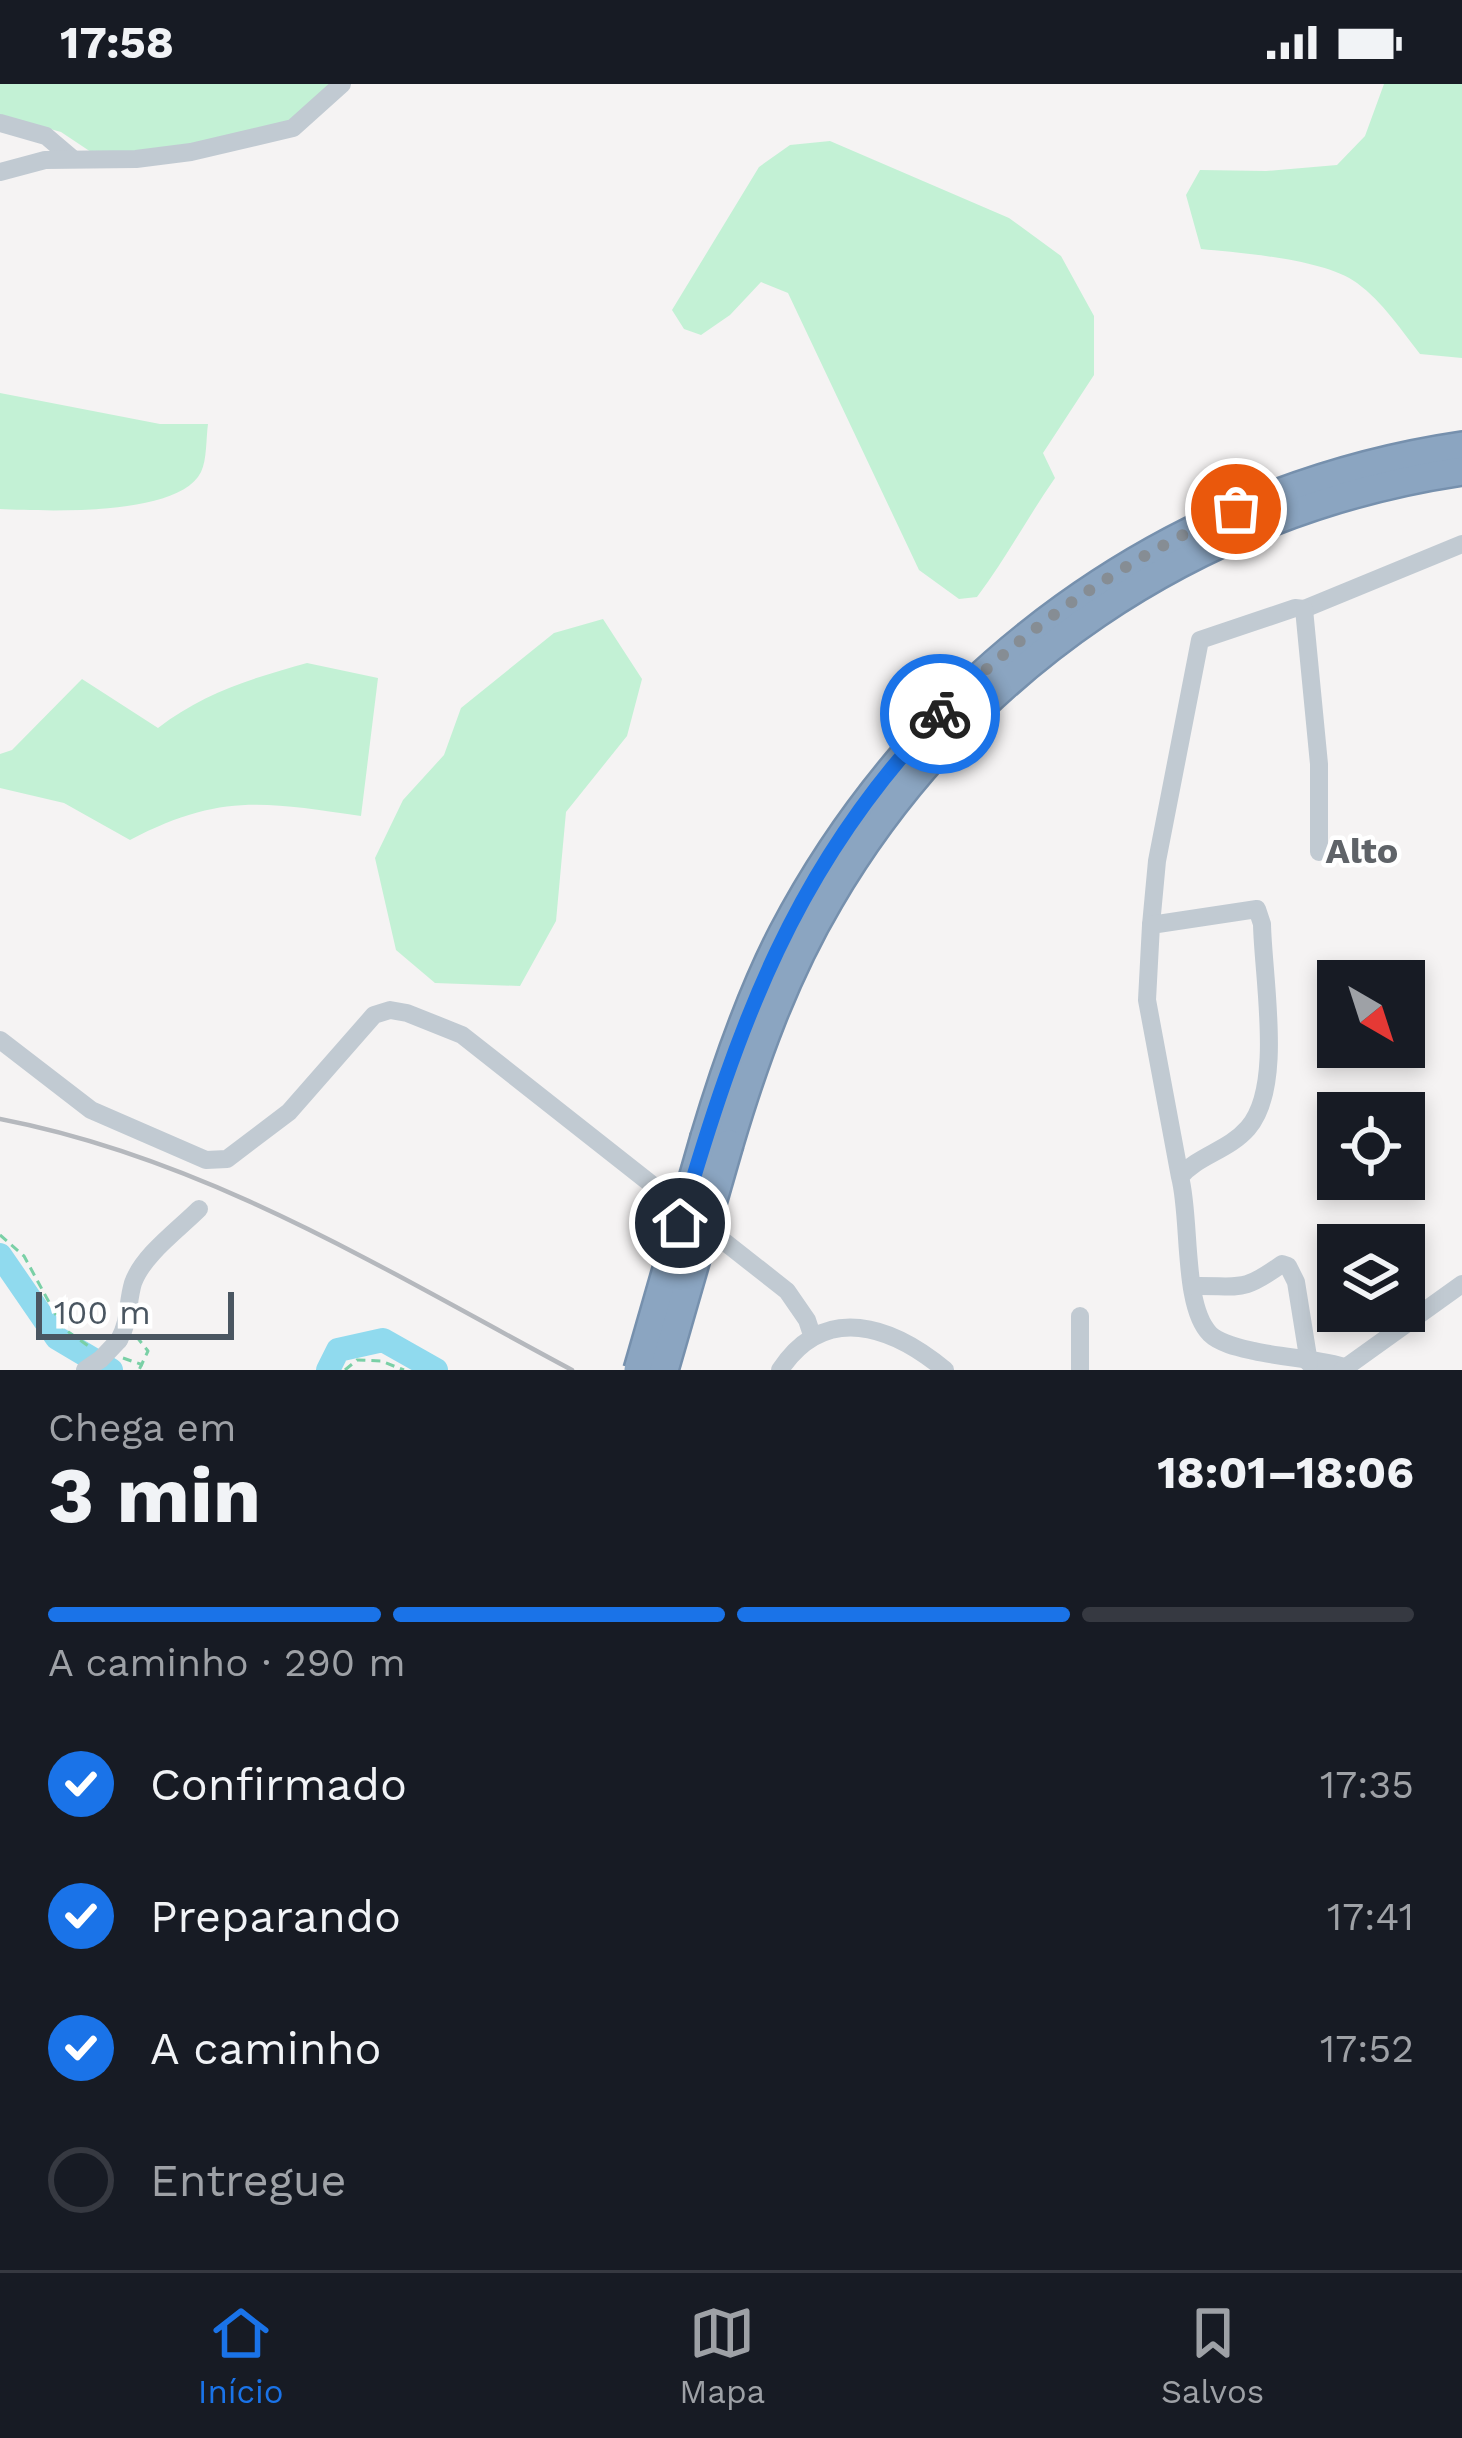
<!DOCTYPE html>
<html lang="pt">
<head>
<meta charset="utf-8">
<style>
  :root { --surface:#171b24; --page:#20242c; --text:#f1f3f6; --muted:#9ea1a6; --line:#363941; --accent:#1a73e8 }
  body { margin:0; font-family:"Work Sans",sans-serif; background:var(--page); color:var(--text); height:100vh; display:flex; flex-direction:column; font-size:45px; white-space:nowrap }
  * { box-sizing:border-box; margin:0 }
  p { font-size:39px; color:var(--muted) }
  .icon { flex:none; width:66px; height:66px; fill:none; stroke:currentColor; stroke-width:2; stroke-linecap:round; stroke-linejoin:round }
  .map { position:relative; height:1286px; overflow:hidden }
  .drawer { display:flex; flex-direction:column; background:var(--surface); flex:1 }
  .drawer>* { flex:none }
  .needle { width:78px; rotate:141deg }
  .buttons { position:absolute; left:1317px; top:876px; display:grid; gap:24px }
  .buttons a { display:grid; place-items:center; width:108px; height:108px; border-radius:0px; background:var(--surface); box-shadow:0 6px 18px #0003; font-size:60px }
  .scale { position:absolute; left:36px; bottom:30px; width:198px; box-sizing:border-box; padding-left:12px; border:6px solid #4a5661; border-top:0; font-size:33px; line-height:42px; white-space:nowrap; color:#4a5661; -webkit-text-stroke:9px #fff; paint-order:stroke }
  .pin { position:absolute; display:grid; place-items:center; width:102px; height:102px; color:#fff; margin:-51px; border:6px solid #fff; border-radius:50%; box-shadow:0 3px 12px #0007 }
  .courier { position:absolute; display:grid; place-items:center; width:120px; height:120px; margin:-60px; border:9px solid #1a73e8; border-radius:50%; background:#fff; color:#222; box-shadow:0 3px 15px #0007 }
  .headline em { font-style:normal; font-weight:700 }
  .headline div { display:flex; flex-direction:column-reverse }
  .headline { display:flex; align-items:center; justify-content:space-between; height:204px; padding:0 48px }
  h1 { font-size:78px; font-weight:700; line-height:90px }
  .bar { display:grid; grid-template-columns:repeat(4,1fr); gap:18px 12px; align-content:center; height:144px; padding:0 48px }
  .bar i { height:15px; border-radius:9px; background:var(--line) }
  .bar .on { background:var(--accent) }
  .bar p { grid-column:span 4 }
  ol { padding:0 48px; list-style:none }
  li { display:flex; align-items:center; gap:36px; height:132px }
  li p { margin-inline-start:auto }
  li .icon { padding:12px; border-radius:50%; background:var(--accent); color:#fff; stroke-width:4 }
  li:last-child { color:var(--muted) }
  li i { width:66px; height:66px; border:6px solid var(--line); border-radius:50% }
  .status { display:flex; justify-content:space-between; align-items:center; height:84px; padding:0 60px; background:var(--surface); direction:ltr }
  .status svg { height:33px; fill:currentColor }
  .tabs { display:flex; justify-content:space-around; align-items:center; height:168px; border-top:3px solid var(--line); background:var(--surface); font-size:33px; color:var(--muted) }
  .tabs a { display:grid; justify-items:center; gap:6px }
  .tabs .on { color:var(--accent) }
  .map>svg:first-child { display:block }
  .green { fill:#c3f1d5 }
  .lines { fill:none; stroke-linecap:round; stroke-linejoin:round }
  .river { stroke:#90daee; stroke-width:24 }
  .highway-casing { stroke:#7690ad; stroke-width:32 }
  .path { stroke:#7ad0a6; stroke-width:3; stroke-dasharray:9 6; stroke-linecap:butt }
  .minor { stroke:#c1cad2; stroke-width:18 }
  .highway { stroke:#8ba5c1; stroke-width:27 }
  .rail { stroke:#b5b8bd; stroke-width:4.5 }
  .highway-bridge-casing { stroke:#7690ad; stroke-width:32; stroke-linecap:butt }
  .minor-bridge { stroke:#c1cad2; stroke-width:18 }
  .highway-bridge { stroke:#8ba5c1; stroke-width:27 }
  .done { stroke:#868d94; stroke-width:12; stroke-dasharray:0 21.6 }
  .route { stroke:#1a73e8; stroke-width:15 }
  .labels { text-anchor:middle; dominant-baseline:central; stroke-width:9; stroke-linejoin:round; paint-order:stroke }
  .neighbourhood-label { font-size:36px; font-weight:bold; fill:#5f6368; stroke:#fff }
</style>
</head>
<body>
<div class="status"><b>17:58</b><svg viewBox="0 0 49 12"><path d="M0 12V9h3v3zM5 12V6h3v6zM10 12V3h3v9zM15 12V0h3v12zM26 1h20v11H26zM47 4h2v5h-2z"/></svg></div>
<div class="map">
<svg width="1462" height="1286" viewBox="0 0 1462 1286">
  <rect width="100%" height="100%" fill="#f5f3f3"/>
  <g class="green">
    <path d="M0 0H342L293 44 199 64 94 70 61 48 0 31Z"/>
    <path d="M1384 0H1462V274L1420 270C1401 246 1383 218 1357 199 1324 175 1242 169 1201 165L1186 111 1200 86 1266 87 1337 81 1365 52Z"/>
    <path d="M830 57 1009 134 1061 172 1094 232V291L1043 369 1055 394C1027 434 1006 475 977 513L959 515 919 486 788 209 761 198 730 231 701 251 684 245 672 226 759 83 790 61Z"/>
    <path d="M0 309 160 340H208C206 354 207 376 201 388 179 433 45 427 0 425Z"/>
    <path d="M603 535 642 595 627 652 566 728 556 837 520 902 435 899 396 866 375 774 403 716 444 671 461 624 554 549Z"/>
    <path d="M307 579 378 594 361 732C264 718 220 709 130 756L64 719 0 704V670L12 666 82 595 158 644C203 609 253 594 307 579Z"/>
  </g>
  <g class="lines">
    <g class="river">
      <path d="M0 1171 57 1254 111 1286"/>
      <path d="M328 1286 338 1266 383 1256 436 1286"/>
    </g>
    <g class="highway-casing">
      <g id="highway">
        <path d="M705 1053C726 983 750 913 783 849 920 588 1170 405 1462 362"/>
        <path d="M729 1060C754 976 784 892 829 816 964 585 1197 426 1462 387"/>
      </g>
    </g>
    <g class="path">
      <path d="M0 1151 24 1172 63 1244 91 1264"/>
      <path d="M136 1252 148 1267 139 1286"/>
      <path d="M123 1274 143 1281"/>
      <path d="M345 1286 357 1276 381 1277 404 1286"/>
    </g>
    <g class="minor">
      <path d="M0 39 46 52 73 75"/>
      <path d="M0 88 45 76 136 75 191 68 293 44 342 0"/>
      <path d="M1304 525 1462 460"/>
      <path d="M1151 841 1157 777 1200 556 1295 524 1304 525 1319 680V768"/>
      <path d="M0 956 91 1026 206 1076 227 1075 289 1028 374 931 390 926 407 929 462 951 787 1207 807 1236 812 1251"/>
      <path d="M1180 1093 1147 916 1151 841 1257 825 1262 840C1263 895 1284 1003 1248 1044 1228 1067 1198 1071 1180 1093 1191 1134 1182 1222 1210 1250 1220 1260 1241 1264 1254 1267 1283 1274 1322 1275 1347 1284"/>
      <path d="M1192 1202C1241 1201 1240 1210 1282 1180L1288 1182 1296 1198 1309 1279"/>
      <path d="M1080 1232V1286"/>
      <path d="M119 1256C130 1236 127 1219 133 1199 143 1171 178 1146 199 1125"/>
      <path d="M780 1286C825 1218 892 1242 945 1286"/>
      <path d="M1342 1286 1462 1200"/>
    </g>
    <use href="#highway" class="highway"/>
    <path class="rail" d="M0 1035C208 1075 388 1188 572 1286"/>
    <g class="highway-bridge-casing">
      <g id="highway-bridge">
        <path d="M638 1286 705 1053"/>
        <path d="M664 1286 729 1060"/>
      </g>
    </g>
    <path class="minor-bridge" d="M85 1286 101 1275 119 1256"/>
    <use href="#highway-bridge" class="highway-bridge"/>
  </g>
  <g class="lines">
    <path class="done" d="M940 630C1025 542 1125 476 1236 425"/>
    <path class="route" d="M680 1139C738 941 794 782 940 630"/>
  </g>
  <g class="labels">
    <g class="neighbourhood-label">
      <text x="1362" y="767">Alto</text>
    </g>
  </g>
</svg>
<div class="buttons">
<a><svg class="needle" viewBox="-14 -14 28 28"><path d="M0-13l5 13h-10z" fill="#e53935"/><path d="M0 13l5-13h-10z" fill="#9ea1a6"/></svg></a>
<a><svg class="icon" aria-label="locate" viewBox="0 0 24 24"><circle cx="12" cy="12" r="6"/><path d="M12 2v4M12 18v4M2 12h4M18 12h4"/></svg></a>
<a><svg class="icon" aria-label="layers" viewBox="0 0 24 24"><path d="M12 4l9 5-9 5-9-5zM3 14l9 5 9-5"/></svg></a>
</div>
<div class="scale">100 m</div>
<div class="pin" style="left:1236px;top:425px;background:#ea580c"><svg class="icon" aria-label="bag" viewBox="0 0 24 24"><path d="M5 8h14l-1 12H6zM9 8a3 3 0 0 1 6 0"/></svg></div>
<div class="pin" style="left:680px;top:1139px;background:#1f2937"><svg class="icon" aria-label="home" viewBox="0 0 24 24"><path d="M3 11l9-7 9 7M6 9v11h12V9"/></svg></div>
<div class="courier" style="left:940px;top:630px"><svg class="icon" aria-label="bike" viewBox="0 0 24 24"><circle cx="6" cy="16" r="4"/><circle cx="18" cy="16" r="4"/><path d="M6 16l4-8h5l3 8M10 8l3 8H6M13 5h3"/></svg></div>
</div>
<section class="drawer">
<div class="headline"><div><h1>3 min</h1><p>Chega em</p></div><em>18:01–18:06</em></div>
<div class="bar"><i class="on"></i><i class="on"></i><i class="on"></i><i></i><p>A caminho · 290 m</p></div>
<ol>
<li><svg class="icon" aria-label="check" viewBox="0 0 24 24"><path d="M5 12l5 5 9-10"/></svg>Confirmado<p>17:35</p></li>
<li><svg class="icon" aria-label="check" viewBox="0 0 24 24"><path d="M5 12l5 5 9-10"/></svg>Preparando<p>17:41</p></li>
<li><svg class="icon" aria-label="check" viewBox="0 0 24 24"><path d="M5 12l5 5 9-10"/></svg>A caminho<p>17:52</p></li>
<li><i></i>Entregue</li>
</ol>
</section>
<nav class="tabs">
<a class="on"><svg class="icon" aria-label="home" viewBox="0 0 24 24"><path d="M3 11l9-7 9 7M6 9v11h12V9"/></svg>Início</a>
<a><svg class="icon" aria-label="map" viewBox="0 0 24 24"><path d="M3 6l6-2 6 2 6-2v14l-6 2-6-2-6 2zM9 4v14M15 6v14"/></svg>Mapa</a>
<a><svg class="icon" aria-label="saved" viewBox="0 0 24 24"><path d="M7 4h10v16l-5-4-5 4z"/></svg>Salvos</a>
</nav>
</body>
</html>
